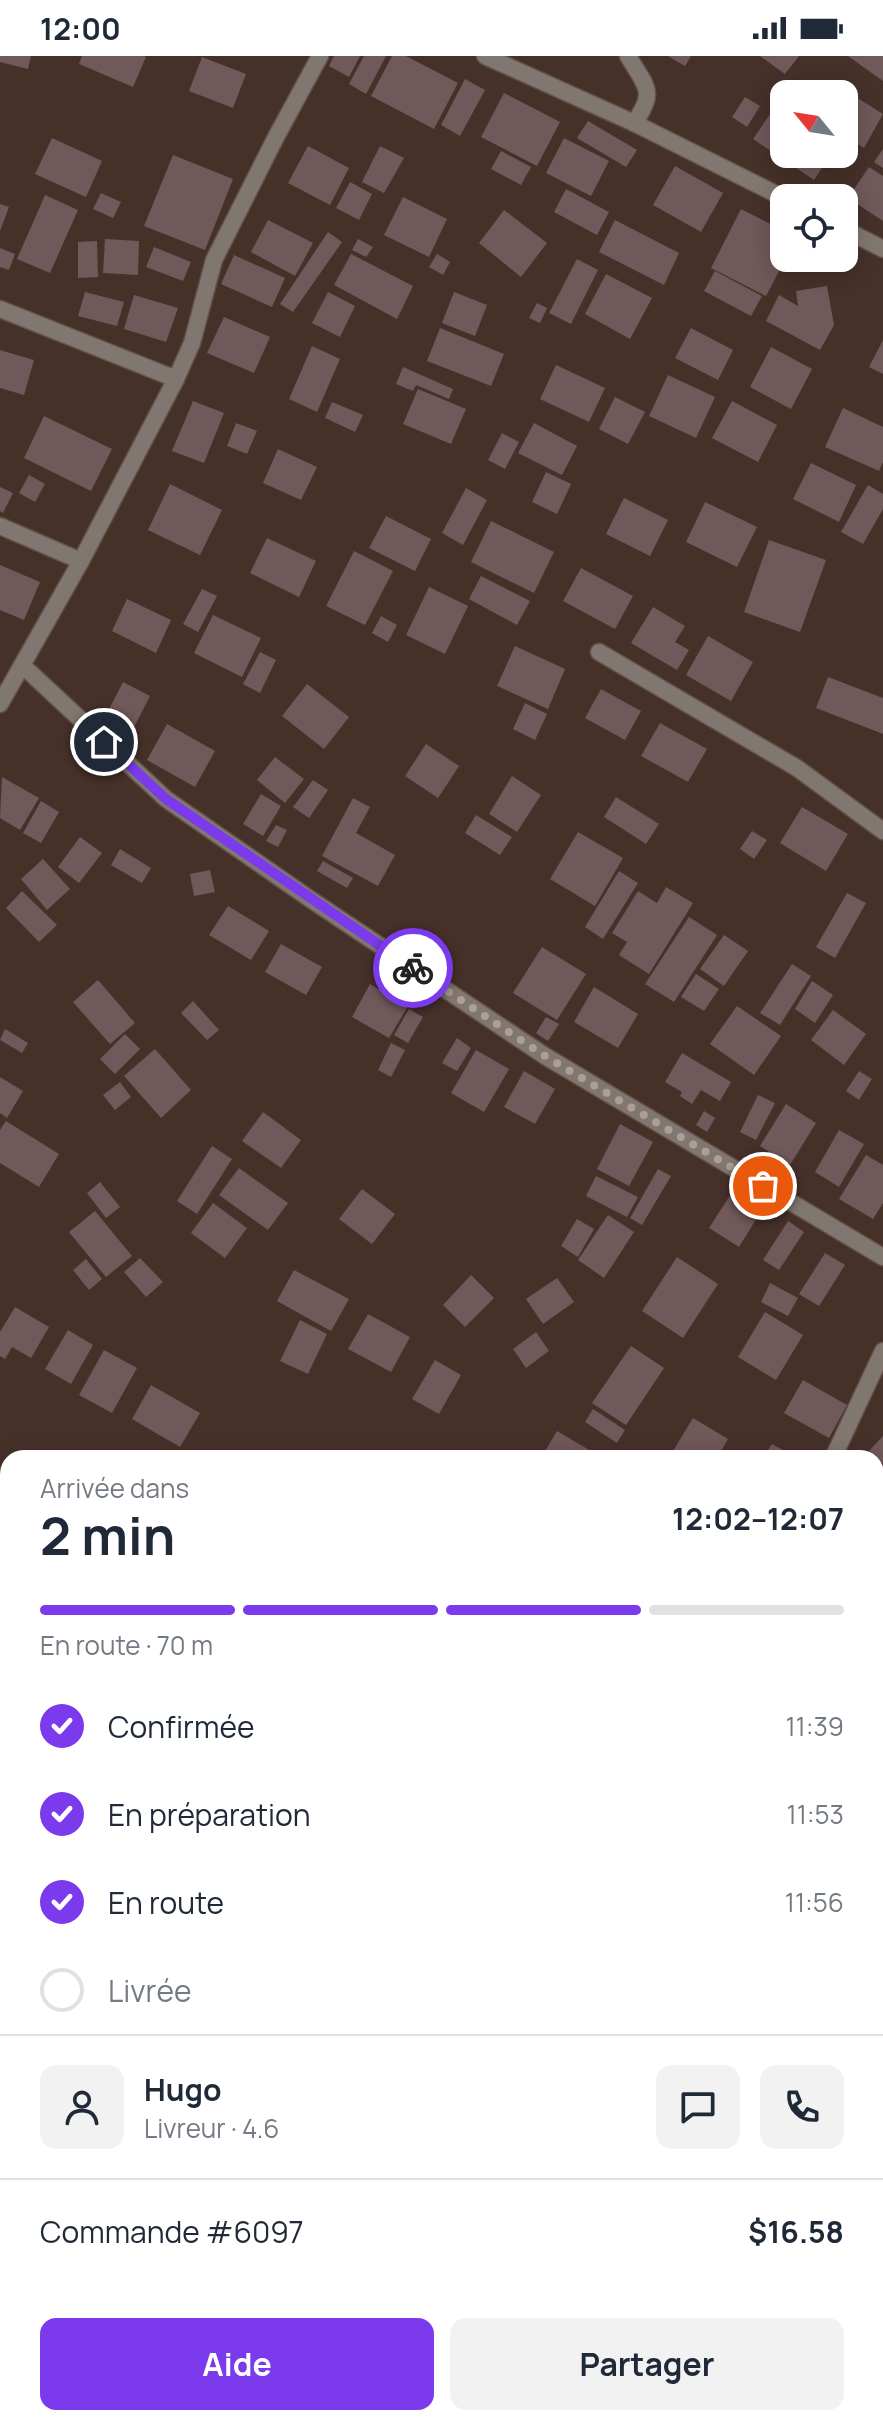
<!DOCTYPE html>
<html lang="fr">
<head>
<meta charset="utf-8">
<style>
  :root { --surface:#fff; --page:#f2f2f3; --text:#1f2937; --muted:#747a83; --line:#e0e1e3; --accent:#7c3aed }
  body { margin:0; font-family:Manrope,sans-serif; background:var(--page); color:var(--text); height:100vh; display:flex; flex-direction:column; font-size:30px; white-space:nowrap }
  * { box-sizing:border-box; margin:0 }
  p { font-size:26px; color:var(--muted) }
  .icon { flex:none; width:44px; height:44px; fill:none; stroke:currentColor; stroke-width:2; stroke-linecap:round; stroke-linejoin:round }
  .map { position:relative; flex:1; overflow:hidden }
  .side { position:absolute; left:0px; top:1394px; width:884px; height:976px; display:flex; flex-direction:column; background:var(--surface); border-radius:24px 24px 0 0; box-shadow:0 4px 20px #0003 }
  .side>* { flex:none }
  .needle { width:52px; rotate:300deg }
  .fabs { position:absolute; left:770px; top:24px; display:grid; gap:16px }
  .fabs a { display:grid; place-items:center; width:88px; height:88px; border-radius:16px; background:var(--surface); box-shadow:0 4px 20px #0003; font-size:40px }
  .pin { position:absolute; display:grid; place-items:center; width:68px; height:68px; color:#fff; margin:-34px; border:4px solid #fff; border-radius:50%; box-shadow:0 2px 8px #0007 }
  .courier { position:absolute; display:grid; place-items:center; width:80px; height:80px; margin:-40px; border:6px solid #7c3aed; border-radius:50%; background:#fff; color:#222; box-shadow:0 2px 10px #0007 }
  .head em { font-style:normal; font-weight:700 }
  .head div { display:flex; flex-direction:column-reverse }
  .head { display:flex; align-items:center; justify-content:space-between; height:136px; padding:0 40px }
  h1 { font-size:52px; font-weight:700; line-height:60px }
  .bar { display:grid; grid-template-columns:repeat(4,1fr); gap:12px 8px; align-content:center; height:96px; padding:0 40px }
  .bar i { height:10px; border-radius:6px; background:var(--line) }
  .bar .current { background:var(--accent) }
  .bar p { grid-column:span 4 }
  .line { display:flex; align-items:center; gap:20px; padding:0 40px; border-top:2px solid var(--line) }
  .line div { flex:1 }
  .round { display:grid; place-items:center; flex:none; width:84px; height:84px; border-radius:16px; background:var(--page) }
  ol { padding:0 40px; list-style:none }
  li { display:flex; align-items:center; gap:24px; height:88px }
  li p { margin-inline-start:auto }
  li .icon { padding:8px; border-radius:50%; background:var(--accent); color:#fff; stroke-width:4 }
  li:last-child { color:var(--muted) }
  li i { width:44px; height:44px; border:4px solid var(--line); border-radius:50% }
  .cta { display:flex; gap:16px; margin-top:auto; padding:16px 40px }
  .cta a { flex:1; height:92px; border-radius:16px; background:var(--accent); color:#fff; font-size:32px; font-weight:700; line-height:92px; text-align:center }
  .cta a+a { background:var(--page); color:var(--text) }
  .status { display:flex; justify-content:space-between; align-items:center; height:56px; padding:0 40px; background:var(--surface); direction:ltr }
  .status svg { height:22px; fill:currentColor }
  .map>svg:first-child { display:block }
  .building { fill:#71585a }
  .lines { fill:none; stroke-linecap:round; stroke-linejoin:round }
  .minor-casing { stroke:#634f48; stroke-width:19 }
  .tertiary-casing { stroke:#634f48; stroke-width:19 }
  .minor { stroke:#807870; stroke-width:16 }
  .tertiary { stroke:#807870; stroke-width:16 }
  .done { stroke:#ad9e98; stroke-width:8; stroke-dasharray:0 14.4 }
  .route { stroke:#7c3aed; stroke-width:10 }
</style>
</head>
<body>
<div class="status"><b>12:00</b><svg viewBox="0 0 49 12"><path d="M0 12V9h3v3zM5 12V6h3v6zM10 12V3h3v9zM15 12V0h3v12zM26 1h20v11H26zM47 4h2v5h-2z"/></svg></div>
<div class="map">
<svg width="883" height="2370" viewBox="0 0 883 2370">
  <rect width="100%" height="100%" fill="#463129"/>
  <g class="building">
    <path d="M0 0H31L28 13 0 6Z"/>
    <path d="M82 0H143L146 1 133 31 79 8Z"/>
    <path d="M334 0H360L349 21 329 10Z"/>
    <path d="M364 0H386L366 38 349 28Z"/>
    <path d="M392 0H406L458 27 434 73 371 40Z"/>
    <path d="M668 0H691L685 10Z"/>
    <path d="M760 0H799L785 18Z"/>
    <path d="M848 0H883V25Z"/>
    <path d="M202 1 246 18 233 52 189 35Z"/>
    <path d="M465 23 485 34 460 80 441 69Z"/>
    <path d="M840 31 883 58 864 92 844 79V38H835Z"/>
    <path d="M504 37 560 66 537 110 481 81Z"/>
    <path d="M745 41 760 50 747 71 732 61Z"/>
    <path d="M781 42 784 44V98H831L814 124 753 83Z"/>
    <path d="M588 65 637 94 626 111 577 82Z"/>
    <path d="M52 82 102 105 86 141 35 118Z"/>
    <path d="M564 82 609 105 591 140 546 117Z"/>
    <path d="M308 90 349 112 330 149 288 127Z"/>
    <path d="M380 90 404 102 384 137 362 126Z"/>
    <path d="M883 93V112L874 106Z"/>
    <path d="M501 95 531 111 521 129 491 113Z"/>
    <path d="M173 99 233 123 205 194 144 170Z"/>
    <path d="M675 110 723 137 701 176 653 149Z"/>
    <path d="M869 111 883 120V165L848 142Z"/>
    <path d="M350 126 372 138 359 164 336 152Z"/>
    <path d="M566 133 609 156 597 179 554 156Z"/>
    <path d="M101 137 121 146 113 162 93 153Z"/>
    <path d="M45 139 78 154 50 217 17 203Z"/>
    <path d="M403 141 447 163 429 201 384 179Z"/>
    <path d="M0 148 9 151 0 175Z"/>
    <path d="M741 153 784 175 786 202 766 240 711 212Z"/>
    <path d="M504 154 547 187 521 221 479 187Z"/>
    <path d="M268 164 313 187 295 220 251 196Z"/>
    <path d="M615 164 679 197 664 229 599 196Z"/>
    <path d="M328 176 342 186 293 256 280 248Z"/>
    <path d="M105 183 139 185 138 219 103 217Z"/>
    <path d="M358 183 373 191 366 201 352 194Z"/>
    <path d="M97 185 98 221 78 222V186Z"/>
    <path d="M154 191 191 206 183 225 146 211Z"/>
    <path d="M0 192 15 198 9 214 0 211Z"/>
    <path d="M351 198 413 230 397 263 334 229Z"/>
    <path d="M437 198 450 206 443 219 429 211Z"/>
    <path d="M234 199 285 222 272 251 221 228Z"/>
    <path d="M577 203 598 214 571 268 549 257Z"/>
    <path d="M715 215 762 240 751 260 704 235Z"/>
    <path d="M606 218 652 242 630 283 585 258Z"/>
    <path d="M827 230 834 269 820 294 766 265 779 239 798 250 796 235Z"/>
    <path d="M85 236 124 246 117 270 78 260Z"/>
    <path d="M328 236 355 250 340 281 312 267Z"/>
    <path d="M454 236 487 249 475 280 442 267Z"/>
    <path d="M134 239 178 252 166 286 124 273Z"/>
    <path d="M537 247 547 252 540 267 529 262Z"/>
    <path d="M224 261 270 281 254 317 207 297Z"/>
    <path d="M440 272 504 298 491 330 427 305Z"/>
    <path d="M691 272 733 294 718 324 675 302Z"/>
    <path d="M883 284V318L869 311Z"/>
    <path d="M312 290 340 303 317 356 289 343Z"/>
    <path d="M771 291 812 313 791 353 750 331Z"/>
    <path d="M0 294 34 304 24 339 0 332Z"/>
    <path d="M556 309 605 332 589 366 540 343Z"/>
    <path d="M403 311 453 333 449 343 416 329 413 335 396 328Z"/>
    <path d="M668 319 715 341 696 382 649 360Z"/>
    <path d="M418 333 466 353 451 388 403 368Z"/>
    <path d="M615 341 645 356 628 388 599 373Z"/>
    <path d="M193 345 224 357 204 407 172 395Z"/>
    <path d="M732 345 777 369 758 406 712 382Z"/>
    <path d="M332 346 363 359 355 376 325 362Z"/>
    <path d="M843 352 883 371V406L879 415 825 391Z"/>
    <path d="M44 360 112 393 91 435 24 402Z"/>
    <path d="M236 367 257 375 247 398 227 390Z"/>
    <path d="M534 367 577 390 562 419 518 397Z"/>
    <path d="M502 377 519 386 505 413 488 404Z"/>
    <path d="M278 393 317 411 301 444 263 427Z"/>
    <path d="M811 407 856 429 839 466 793 443Z"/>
    <path d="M546 416 571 428 557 458 532 446Z"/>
    <path d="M29 419 45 428 35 446 19 437Z"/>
    <path d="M170 428 222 454 200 499 148 474Z"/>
    <path d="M868 429 883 438V453L863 488 841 476Z"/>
    <path d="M0 431 13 437 3 457 0 455Z"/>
    <path d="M466 432 487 444 463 489 442 477Z"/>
    <path d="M624 442 668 464 650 500 606 478Z"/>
    <path d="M705 446 757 471 737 511 686 486Z"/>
    <path d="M386 460 431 483 415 515 369 492Z"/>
    <path d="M491 465 554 496 534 537 471 506Z"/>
    <path d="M267 482 316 505 299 541 250 517Z"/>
    <path d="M769 484 826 504 800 576 744 556Z"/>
    <path d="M354 495 393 515 365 569 326 550Z"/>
    <path d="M0 509 40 526 24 564 0 554Z"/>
    <path d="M581 512 633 540 615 573 563 545Z"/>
    <path d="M481 520 530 545 517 569 469 543Z"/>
    <path d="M429 531 468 550 445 598 406 579Z"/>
    <path d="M202 533 217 540 198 576 183 568Z"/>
    <path d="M127 543 171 564 156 597 112 575Z"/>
    <path d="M653 551 685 570 675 586 689 594 677 614 631 587Z"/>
    <path d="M213 559 261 582 242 621 194 597Z"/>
    <path d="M381 560 397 569 388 586 372 577Z"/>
    <path d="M708 580 753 606 731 645 686 619Z"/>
    <path d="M515 590 565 613 548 653 497 630Z"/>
    <path d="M260 596 276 604 260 637 243 628Z"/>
    <path d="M828 621 883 642V678L816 652Z"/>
    <path d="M123 626 150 640 130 679 103 665Z"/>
    <path d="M307 628 349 661 324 693 282 660Z"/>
    <path d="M601 633 641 655 625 684 585 662Z"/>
    <path d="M525 647 547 658 535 684 513 673Z"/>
    <path d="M660 667 707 693 688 726 641 700Z"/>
    <path d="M167 668 215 695 195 731 147 704Z"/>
    <path d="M426 688 459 710 438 742 405 720Z"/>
    <path d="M275 701 304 723 285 747 257 724Z"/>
    <path d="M512 720 541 739 517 776 489 758Z"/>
    <path d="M2 721 39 742 20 774 0 762Z"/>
    <path d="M313 724 328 734 309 762 293 751Z"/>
    <path d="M261 738 281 750 263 780 243 768Z"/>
    <path d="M616 741 659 768 646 788 604 761Z"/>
    <path d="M353 742 370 751 356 777 395 799 378 830 322 800Z"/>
    <path d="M41 745 59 756 41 787 23 777Z"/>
    <path d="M802 751 848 778 826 815 780 787Z"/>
    <path d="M476 759 512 781 500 799 465 777Z"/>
    <path d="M276 769 287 774 278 791 266 785Z"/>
    <path d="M752 775 767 784 754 803 740 793Z"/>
    <path d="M578 776 623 802 595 850 550 823Z"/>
    <path d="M80 781 102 797 79 827 58 811Z"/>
    <path d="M120 793 151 812 142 827 111 809Z"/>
    <path d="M43 803 70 833 47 854 21 823Z"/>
    <path d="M323 805 353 822 347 832 317 815Z"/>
    <path d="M210 814 215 836 194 840 190 818Z"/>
    <path d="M619 815 638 827 603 883 585 871Z"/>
    <path d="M666 831 693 847 649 918 619 899 627 886 612 877 638 835 657 847Z"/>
    <path d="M22 835 57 869 39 886 6 852Z"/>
    <path d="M847 837 866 847 835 902 816 891Z"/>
    <path d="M228 850 269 875 251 904 209 879Z"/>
    <path d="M689 861 717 879 674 946 645 928Z"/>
    <path d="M724 879 748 895 724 930 700 913Z"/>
    <path d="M281 888 322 911 306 939 265 916Z"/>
    <path d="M542 891 586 918 557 964 513 937Z"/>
    <path d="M792 908 811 920 780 969 760 957Z"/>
    <path d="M696 918 719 933 704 955 681 941Z"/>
    <path d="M98 924 135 967 110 988 73 946Z"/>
    <path d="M812 925 833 939 815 967 795 953Z"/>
    <path d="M370 928 408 950 389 982 352 961Z"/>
    <path d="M594 931 638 958 618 992 574 966Z"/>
    <path d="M193 945 219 974 207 984 181 957Z"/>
    <path d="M737 950 781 980 754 1019 710 988Z"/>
    <path d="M409 953 423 961 408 987 394 979Z"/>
    <path d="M833 954 866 978 844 1009 811 984Z"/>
    <path d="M546 961 559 968 548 985 536 977Z"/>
    <path d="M5 973 28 987 22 997 0 984Z"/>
    <path d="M125 978 140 993 115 1018 100 1003Z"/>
    <path d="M457 982 471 992 457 1015 442 1007Z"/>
    <path d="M391 987 405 994 391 1021 378 1014Z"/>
    <path d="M155 993 191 1034 161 1062 124 1020Z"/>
    <path d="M476 994 509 1013 484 1056 451 1037Z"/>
    <path d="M682 997 731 1026 720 1045 701 1034 692 1048 680 1040 682 1036 665 1026Z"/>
    <path d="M524 1015 555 1033 535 1068 504 1051Z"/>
    <path d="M859 1015 872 1023 859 1044 846 1035Z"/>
    <path d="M0 1021 23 1035 7 1062 0 1057Z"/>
    <path d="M120 1026 131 1041 115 1054 103 1039Z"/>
    <path d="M758 1039 775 1047 756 1084 740 1076Z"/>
    <path d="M786 1048 816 1067 790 1109 760 1090Z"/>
    <path d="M704 1055 715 1062 707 1076 696 1069Z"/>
    <path d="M263 1056 301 1084 281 1112 242 1085Z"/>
    <path d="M6 1065 59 1098 39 1131 0 1107V1074Z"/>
    <path d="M620 1068 653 1086 629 1130 597 1113Z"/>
    <path d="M839 1074 864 1088 839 1131 815 1116Z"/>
    <path d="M212 1090 232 1103 197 1158 177 1145Z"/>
    <path d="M866 1099 883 1109V1147L873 1163 839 1143Z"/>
    <path d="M239 1112 288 1147 268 1174 219 1139Z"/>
    <path d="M658 1113 671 1120 642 1169 630 1162Z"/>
    <path d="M596 1120 638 1141 627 1161 586 1140Z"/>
    <path d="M100 1126 120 1151 106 1162 87 1137Z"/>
    <path d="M736 1130 765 1149 739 1191 709 1172Z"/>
    <path d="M362 1133 395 1158 372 1188 339 1163Z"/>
    <path d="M213 1147 247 1172 225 1202 191 1177Z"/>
    <path d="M95 1155 132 1200 106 1221 69 1176Z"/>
    <path d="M608 1159 634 1176 604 1222 578 1204Z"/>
    <path d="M577 1163 594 1173 578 1201 561 1190Z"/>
    <path d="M788 1165 804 1176 779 1214 763 1204Z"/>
    <path d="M825 1197 845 1209 819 1250 799 1238Z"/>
    <path d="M677 1201 718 1228 683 1282 642 1255Z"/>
    <path d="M140 1202 163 1226 146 1241 124 1216Z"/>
    <path d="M86 1203 102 1223 89 1234 73 1214Z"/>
    <path d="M294 1214 349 1243 331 1275 277 1245Z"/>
    <path d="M471 1219 494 1242 465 1271 443 1249Z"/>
    <path d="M557 1222 574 1246 543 1268 526 1243Z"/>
    <path d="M770 1227 798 1242 788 1260 761 1246Z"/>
    <path d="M15 1251 49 1271 31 1302 12 1291 5 1303 0 1300V1276Z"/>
    <path d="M765 1256 803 1279 776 1324 738 1301Z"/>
    <path d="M368 1258 410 1281 391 1316 348 1293Z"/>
    <path d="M300 1264 327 1278 308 1318 280 1305Z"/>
    <path d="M68 1274 93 1289 71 1328 45 1313Z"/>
    <path d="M536 1276 549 1295 526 1312 513 1293Z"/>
    <path d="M631 1290 664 1312 626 1369 592 1347Z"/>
    <path d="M104 1294 137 1312 112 1357 79 1339Z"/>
    <path d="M435 1304 461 1319 439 1358 412 1343Z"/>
    <path d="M803 1324 847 1349 829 1382 784 1357Z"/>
    <path d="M151 1329 200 1357 180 1391 132 1363Z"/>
    <path d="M593 1353 625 1374 617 1387 585 1366Z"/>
    <path d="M693 1362 728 1383 717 1402 670 1400Z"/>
    <path d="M557 1375 596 1398 593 1402H541Z"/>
    <path d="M883 1380V1408L869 1395Z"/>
    <path d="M772 1388 797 1402H763Z"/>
    <path d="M876 1496 883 1501 876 1516Z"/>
    <path d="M883 1520V1542L876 1538V1531Z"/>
    <path d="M883 1692V1747L880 1749 876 1743V1696Z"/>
    <path d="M0 1697 8 1699 1 1728H0Z"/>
    <path d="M4 1763 8 1764V1798L0 1796V1775Z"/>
    <path d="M883 1793V1843L876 1844V1794Z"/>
    <path d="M883 1848V1875L879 1876 876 1849Z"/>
    <path d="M8 1887V1912L0 1907V1902Z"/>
    <path d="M883 1924V1953L876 1947V1931Z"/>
    <path d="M879 1956 883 1960V1975L878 1980 876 1960Z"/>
    <path d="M876 2028 883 2033V2083L876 2077Z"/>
    <path d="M0 2256 8 2257V2275L0 2274Z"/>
    <path d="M876 2269 883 2285V2301L876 2304Z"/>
    <path d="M632 2362H673L677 2370H636Z"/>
  </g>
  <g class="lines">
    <g class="minor-casing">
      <g id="minor">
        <path d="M628 0C646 31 657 35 634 67"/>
        <path d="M0 253 176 323"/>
        <path d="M0 470 81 505"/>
        <path d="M599 596 797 712 883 775"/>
        <path d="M22 609 166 743 310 843 545 1000 883 1201"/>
        <path d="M0 648 81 505 176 323 192 287 214 204 276 81 320 0"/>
        <path d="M833 1402 883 1295"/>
        <path d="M0 1863 8 1864"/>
        <path d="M0 2358 14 2370"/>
        <path d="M541 2362 544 2370"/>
      </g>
    </g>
    <g class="tertiary-casing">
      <g id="tertiary">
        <path d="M485 0 634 67 784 142"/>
        <path d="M844 173 883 193"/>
      </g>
    </g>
    <use href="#minor" class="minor"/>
    <use href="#tertiary" class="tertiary"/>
  </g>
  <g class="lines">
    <path class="done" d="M413 912 545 1000 763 1130"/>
    <path class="route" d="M104 686 166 743 413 912"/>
  </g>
</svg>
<div class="fabs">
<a><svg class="needle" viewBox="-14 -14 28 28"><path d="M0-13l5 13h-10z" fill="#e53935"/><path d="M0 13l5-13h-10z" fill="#747a83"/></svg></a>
<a><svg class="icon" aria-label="locate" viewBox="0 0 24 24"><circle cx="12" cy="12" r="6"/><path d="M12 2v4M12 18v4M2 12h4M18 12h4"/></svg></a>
</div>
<div class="pin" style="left:763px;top:1130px;background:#ea580c"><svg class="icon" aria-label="bag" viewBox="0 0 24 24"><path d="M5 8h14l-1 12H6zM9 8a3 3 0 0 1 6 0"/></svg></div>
<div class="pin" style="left:104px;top:686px;background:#1f2937"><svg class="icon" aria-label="home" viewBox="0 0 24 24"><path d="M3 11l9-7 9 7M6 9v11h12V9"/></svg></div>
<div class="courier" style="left:413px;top:912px"><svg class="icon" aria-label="bike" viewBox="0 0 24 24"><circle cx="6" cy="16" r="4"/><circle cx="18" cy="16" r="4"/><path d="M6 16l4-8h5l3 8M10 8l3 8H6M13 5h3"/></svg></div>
<section class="side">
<div class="head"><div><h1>2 min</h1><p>Arrivée dans</p></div><em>12:02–12:07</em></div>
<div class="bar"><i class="current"></i><i class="current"></i><i class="current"></i><i></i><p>En route · 70 m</p></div>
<ol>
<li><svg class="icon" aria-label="check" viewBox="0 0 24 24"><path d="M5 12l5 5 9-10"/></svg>Confirmée<p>11:39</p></li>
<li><svg class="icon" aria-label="check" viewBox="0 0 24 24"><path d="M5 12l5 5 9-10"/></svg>En préparation<p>11:53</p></li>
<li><svg class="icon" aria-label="check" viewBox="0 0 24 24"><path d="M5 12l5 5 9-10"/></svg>En route<p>11:56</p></li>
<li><i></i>Livrée</li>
</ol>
<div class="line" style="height:144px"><a class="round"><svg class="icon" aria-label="person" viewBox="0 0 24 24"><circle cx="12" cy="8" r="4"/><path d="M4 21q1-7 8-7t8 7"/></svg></a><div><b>Hugo</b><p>Livreur · 4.6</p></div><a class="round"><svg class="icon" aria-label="chat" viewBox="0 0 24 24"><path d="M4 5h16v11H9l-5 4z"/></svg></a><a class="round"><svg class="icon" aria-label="phone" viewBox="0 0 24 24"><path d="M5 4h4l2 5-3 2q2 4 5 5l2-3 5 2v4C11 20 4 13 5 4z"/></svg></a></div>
<div class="line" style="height:104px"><div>Commande #6097</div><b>$16.58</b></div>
<div class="cta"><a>Aide</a><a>Partager</a></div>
</section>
</div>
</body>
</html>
